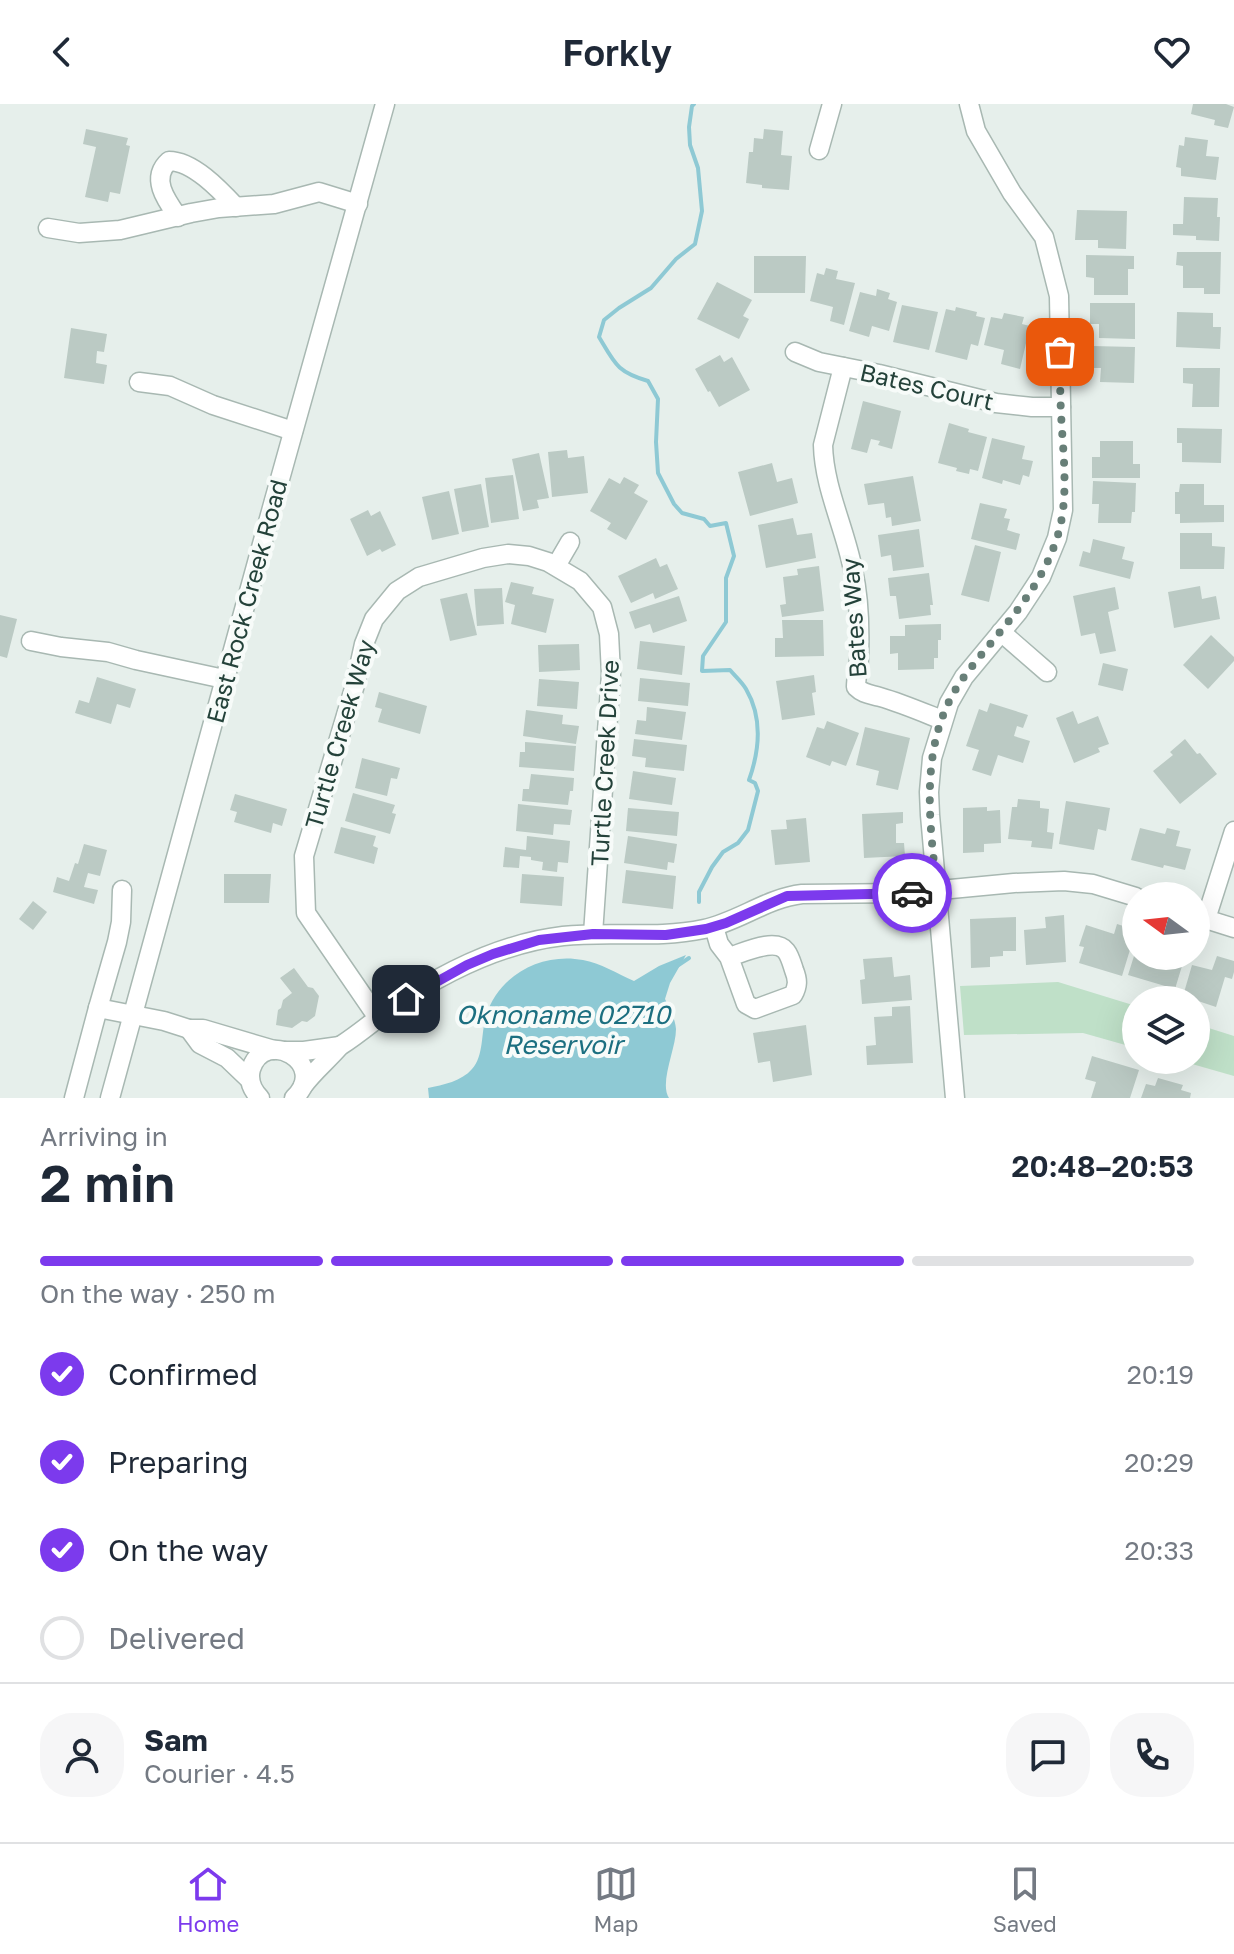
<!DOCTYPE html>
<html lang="en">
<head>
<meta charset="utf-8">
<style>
  :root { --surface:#fff; --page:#f6f6f7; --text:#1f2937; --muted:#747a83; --line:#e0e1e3; --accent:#7c3aed }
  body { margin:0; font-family:"Golos Text",sans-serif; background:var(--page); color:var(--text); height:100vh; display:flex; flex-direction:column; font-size:30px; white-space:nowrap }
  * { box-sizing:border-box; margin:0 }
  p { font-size:26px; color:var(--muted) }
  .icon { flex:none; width:44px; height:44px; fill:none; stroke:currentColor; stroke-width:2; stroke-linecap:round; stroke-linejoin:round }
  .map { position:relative; height:994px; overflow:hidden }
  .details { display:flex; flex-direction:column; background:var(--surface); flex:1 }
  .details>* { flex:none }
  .needle { width:52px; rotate:285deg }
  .fabs { position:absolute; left:1122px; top:778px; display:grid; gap:16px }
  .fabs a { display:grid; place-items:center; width:88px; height:88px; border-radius:50%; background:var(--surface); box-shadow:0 8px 32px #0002; font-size:40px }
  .pin { position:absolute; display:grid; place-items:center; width:68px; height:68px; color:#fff; margin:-34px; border-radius:16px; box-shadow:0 4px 12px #0006 }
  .courier { position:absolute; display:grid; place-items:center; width:80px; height:80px; margin:-40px; border:6px solid #7c3aed; border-radius:50%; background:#fff; color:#222; box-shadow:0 2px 10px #0007 }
  .summary em { font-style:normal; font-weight:600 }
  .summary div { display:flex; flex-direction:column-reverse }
  .summary { display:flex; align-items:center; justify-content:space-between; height:136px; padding:0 40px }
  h1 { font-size:52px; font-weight:600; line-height:60px }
  .bar { display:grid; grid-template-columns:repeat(4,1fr); gap:12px 8px; align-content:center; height:96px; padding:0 40px }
  .bar i { height:10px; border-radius:6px; background:var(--line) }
  .bar .active { background:var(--accent) }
  .bar p { grid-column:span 4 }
  .line { display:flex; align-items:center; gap:20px; padding:0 40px; border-top:2px solid var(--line) }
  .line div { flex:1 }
  .round { display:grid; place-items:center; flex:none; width:84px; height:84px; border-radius:32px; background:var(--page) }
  ol { padding:0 40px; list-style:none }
  li { display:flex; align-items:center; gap:24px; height:88px }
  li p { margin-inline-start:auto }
  li .icon { padding:8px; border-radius:50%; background:var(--accent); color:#fff; stroke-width:4 }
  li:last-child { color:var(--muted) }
  li i { width:44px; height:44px; border:4px solid var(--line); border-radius:50% }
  header { display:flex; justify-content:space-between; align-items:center; height:104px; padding:0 40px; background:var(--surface); font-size:36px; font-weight:600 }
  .menu { display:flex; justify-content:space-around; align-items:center; height:112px; border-top:2px solid var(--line); background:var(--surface); font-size:22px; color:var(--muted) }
  .menu a { display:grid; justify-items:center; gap:4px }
  .menu .active { color:var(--accent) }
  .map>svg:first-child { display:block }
  .green { fill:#bfe0c8 }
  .water { fill:#8ec9d4 }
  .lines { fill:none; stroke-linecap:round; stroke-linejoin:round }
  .stream { stroke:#8ec9d4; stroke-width:4 }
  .building { fill:#bbcac4 }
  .minor-casing { stroke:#a8b8b2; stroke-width:21 }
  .minor { stroke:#fff; stroke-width:18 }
  .done { stroke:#687f78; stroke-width:8; stroke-dasharray:0 14.4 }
  .route { stroke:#7c3aed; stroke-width:10 }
  .labels { text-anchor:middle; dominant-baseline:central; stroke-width:8; stroke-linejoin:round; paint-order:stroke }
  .street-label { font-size:24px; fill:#24423a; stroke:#f7fbf9 }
  .water-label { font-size:26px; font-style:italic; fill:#1c6f80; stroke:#f7fbf9 }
</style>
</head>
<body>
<header><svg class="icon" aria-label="back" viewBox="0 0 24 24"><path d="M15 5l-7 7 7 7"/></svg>Forkly<svg class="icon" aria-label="heart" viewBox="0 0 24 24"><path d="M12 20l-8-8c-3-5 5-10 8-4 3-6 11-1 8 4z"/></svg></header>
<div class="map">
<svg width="1234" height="994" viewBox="0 0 1234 994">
  <rect width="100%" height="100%" fill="#e6efeb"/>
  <g class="green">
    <path d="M1058 878 1136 902V944L1083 929 964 931 960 882Z"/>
    <path d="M1196 920 1234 932V972L1178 956H1196Z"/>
  </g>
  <path class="water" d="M686 851 670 879 665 895C670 906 675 914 676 925 676 945 659 979 669 994H429L428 984C443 981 462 977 472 965 484 952 481 928 486 912 498 871 542 848 583 856 600 859 618 870 634 877L659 862Z"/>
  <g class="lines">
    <g class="stream">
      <path d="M694 0 692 2 689 23 690 41 698 64 702 107 695 140 676 155 651 184 619 204 604 216 599 233C615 260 617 268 648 277L658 295 656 338 658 369 674 400 682 409 704 415 710 422 726 419 734 452 726 474V518L703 552 702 567 730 566C735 572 742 578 746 585 763 614 760 645 749 676L755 679 758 687 748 726 738 739 723 748 712 763 699 788V798"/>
      <path d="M677 862 689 854"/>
    </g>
  </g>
  <g class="building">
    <path d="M1193 0H1226L1234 3 1228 24 1214 21 1215 16 1191 10Z"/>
    <path d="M86 25 128 34 126 41 130 42 120 90 110 88 108 98 85 93 96 43 83 40Z"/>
    <path d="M764 25 783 27 781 51 792 52 789 86 762 84V81L746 79 749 48H753L754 34 763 35Z"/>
    <path d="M1185 33 1208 36 1206 52 1219 53 1216 76 1181 72V64L1176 63 1179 41 1184 42Z"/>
    <path d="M1184 93 1218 94 1217 113H1220L1219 137 1196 136V132L1173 131V120H1183Z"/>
    <path d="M1077 106 1127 107 1126 145 1098 144V136H1075Z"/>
    <path d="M1177 148H1221L1220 190H1204V184H1183V162L1176 161Z"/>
    <path d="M1086 151 1134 152V165H1128V191H1094V174L1086 173Z"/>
    <path d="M754 152H806L805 189H754Z"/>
    <path d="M826 164 838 167 836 175 855 179 844 221 830 217 833 203 810 197 817 169 824 171Z"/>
    <path d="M717 178 752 196 743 212 749 215 739 235 697 215Z"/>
    <path d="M877 185 890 189 888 195 897 198 889 227 872 222 869 233 849 227 860 188 876 192Z"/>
    <path d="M1090 199H1135V235L1099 234V220H1090Z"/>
    <path d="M902 201 938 208 929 246 893 238Z"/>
    <path d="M956 203 977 208 976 212 985 214 978 242 971 240 967 256 935 248 946 205 955 207Z"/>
    <path d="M1177 208 1213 209V223H1221L1220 245 1176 243Z"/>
    <path d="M1004 209 1024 213 1022 220 1030 222 1020 265 1001 260 1004 246 984 241 991 213 1002 215Z"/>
    <path d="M71 224 107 230 104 248 97 247 96 259 107 261 104 280 64 274Z"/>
    <path d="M1092 242 1135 243 1134 279 1100 278 1101 264H1092Z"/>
    <path d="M720 251 724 258 732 253 750 286 719 303 710 287 708 288 695 265Z"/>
    <path d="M1183 264H1220L1219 303H1192L1193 280 1183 279Z"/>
    <path d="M863 297 901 307 892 345 878 341 880 337 871 335 867 349 851 345Z"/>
    <path d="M949 319 969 325 968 328 987 333 978 367 970 365 969 370 956 367 957 364 938 359Z"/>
    <path d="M1177 324 1222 325 1221 359 1182 358V339H1177Z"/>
    <path d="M992 334 1025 342 1022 355 1033 357 1029 373 1023 371 1020 381 1003 376 1002 380 982 374Z"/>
    <path d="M1100 337H1133V360H1140V374H1092V353H1100Z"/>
    <path d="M567 346 568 354 584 352 588 389 552 393 548 348Z"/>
    <path d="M539 349 549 394 537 396 539 404 523 407 512 355Z"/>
    <path d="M772 359 777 378 792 374 798 399 750 412 738 368Z"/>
    <path d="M513 371 519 415 491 419 485 374Z"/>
    <path d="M913 372 921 417 892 422 891 413 886 414 884 399 868 401 864 380Z"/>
    <path d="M624 373 639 381 634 389 648 397 626 436 607 425 611 419 590 407 609 374 620 380Z"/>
    <path d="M1093 377 1136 379 1135 408H1132L1131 419H1098L1099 400H1092Z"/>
    <path d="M481 380 489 423 462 428 454 385Z"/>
    <path d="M1180 380H1204V401H1224V418L1180 419V410H1175V388H1179Z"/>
    <path d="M449 387 459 430 432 436 422 393Z"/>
    <path d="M980 399 1007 405 1004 414 1010 415 1007 426 1020 430 1016 446 971 435Z"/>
    <path d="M368 406 371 412 380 407 396 441 382 448 380 445 367 452 350 415Z"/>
    <path d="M793 414 797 431 812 429 816 454 766 464 758 421Z"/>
    <path d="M919 425 924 463 893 467 891 451 881 453 878 431Z"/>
    <path d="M1180 429H1212V442L1225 443 1224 465H1180Z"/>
    <path d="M1093 435 1125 443 1122 455 1134 458 1130 475 1079 462 1083 447 1090 449Z"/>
    <path d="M975 441 1001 448 989 498 961 491Z"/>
    <path d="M656 454 660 463 667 460 678 485 655 495 653 489 631 499 618 472Z"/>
    <path d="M819 462 824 507 782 513 780 501 786 500 783 473 798 471 797 465Z"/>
    <path d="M929 469 933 501H930L931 511 899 515 896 492H890L888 474Z"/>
    <path d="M511 478 534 483 532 490 554 495 546 529 511 520 515 501 505 498Z"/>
    <path d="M1200 482 1202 495 1216 492 1220 515 1174 524 1168 488Z"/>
    <path d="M1115 483 1119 505 1108 508 1116 547 1100 550 1095 529 1081 532 1073 492Z"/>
    <path d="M502 484 504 520 477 522 474 485Z"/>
    <path d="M467 489 477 531 450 537 440 495Z"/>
    <path d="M679 492 687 517 653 529 650 520 635 525 629 508Z"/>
    <path d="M0 511 17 515 7 554 0 552Z"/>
    <path d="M782 516H823L824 552 775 553V534H783Z"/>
    <path d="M941 520V536H938V554H934V565L898 566V549L890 550V532H905V521Z"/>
    <path d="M1211 531 1234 553V557L1208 585 1183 561Z"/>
    <path d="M640 537 685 542 682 571 637 565Z"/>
    <path d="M579 540 580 566 539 568 538 541Z"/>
    <path d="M1103 559 1128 565 1123 587 1098 581Z"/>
    <path d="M814 571 816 588 812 589 815 611 782 616 776 577Z"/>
    <path d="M97 573 136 585 130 604 117 600 111 620 75 609 79 596 89 599Z"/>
    <path d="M640 574 690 579 688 602 638 597Z"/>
    <path d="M539 575 579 578 577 605 537 602Z"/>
    <path d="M379 588 427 602 420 630 378 618 382 605 375 603Z"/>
    <path d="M990 599 1028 611 1023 624 1017 622 1014 632 1030 637 1023 659 998 651 991 672 972 666 979 646 966 642 979 605 987 608Z"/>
    <path d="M647 603 686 608 682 636 635 630 637 616 646 617Z"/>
    <path d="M526 606 563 611 562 620 579 622 576 640 523 632Z"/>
    <path d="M1073 607 1078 620 1098 612 1109 640 1098 644 1100 648 1074 659 1056 614Z"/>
    <path d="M827 617 859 629 846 662 832 657 830 662 806 653 817 623 824 625Z"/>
    <path d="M865 623 910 634 898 686 876 681 879 667 856 661Z"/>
    <path d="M634 635 687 641 684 667 645 663 646 654 632 652Z"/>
    <path d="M1185 635 1197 650 1200 649 1217 670 1180 700 1153 667 1173 651 1170 648Z"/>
    <path d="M525 638 576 642 574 667 519 663 520 648H525Z"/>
    <path d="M362 654 400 664 397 675 391 674 387 692 355 684Z"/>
    <path d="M633 667 676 674 672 701 629 695Z"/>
    <path d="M531 670 574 674 573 687H570L568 701 522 697 523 685H529Z"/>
    <path d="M353 689 395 701 392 709 396 710 390 730 345 717Z"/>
    <path d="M235 690 287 705 282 722 273 719 271 729 234 718 237 708 230 706Z"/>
    <path d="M1018 695 1040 697V704L1049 705 1047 728 1054 729 1052 745 1031 743 1032 737 1008 735 1012 703H1017Z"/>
    <path d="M1066 697 1110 704 1106 727 1098 725 1094 746 1059 740Z"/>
    <path d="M518 700 572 706 570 721 554 720 553 731 516 727Z"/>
    <path d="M987 703V707L1000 706 1001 739 984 740V748L963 749V704Z"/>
    <path d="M628 704 679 708 677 732 626 727Z"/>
    <path d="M903 708V719L896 720V739H904L905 752 864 754 862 710Z"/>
    <path d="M806 714 810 758 775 761 771 726 787 725 786 716Z"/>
    <path d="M341 723 376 732 373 742 378 744 374 760 334 749Z"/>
    <path d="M1140 724 1165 730 1167 724 1180 727 1176 742 1191 745 1185 766 1164 761 1163 764 1131 756Z"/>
    <path d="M527 732 570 737 568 759 558 758 557 768 542 766 543 758 531 756V753L520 752 519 764 503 763 505 743 526 746Z"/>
    <path d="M628 732 677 740 674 759 668 758 667 766 624 759Z"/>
    <path d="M84 740 107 746 100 772 88 769 84 783 98 786 94 800 53 788 57 773 69 777 75 759 78 760Z"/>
    <path d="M626 766 676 772 673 805 622 799Z"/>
    <path d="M224 770H271L269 799H224Z"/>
    <path d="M522 770 564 773 562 802 520 799Z"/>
    <path d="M33 797 47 808 33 826 19 815Z"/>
    <path d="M1064 811 1066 858 1026 861 1024 826 1046 824 1045 813Z"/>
    <path d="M1016 813V847H1003V852L990 853V863L971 864 970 815Z"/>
    <path d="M1117 820 1136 826 1122 872 1079 859 1084 843 1079 842 1086 821 1114 830Z"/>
    <path d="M1134 852H1174L1172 859 1182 862 1175 885 1128 871Z"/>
    <path d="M1217 852 1234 857V868L1232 875 1225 873 1216 903 1183 892 1192 861 1212 866Z"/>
    <path d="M892 853 894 873 910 871 912 896 862 900 860 876 865 875 863 855Z"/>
    <path d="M294 864 308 883 313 884 319 892 315 912 307 918 302 917 292 924 276 921 278 906 281 904 283 896 292 889 280 874Z"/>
    <path d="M910 902 913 959 867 961 866 942 876 941 874 913 892 912V903Z"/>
    <path d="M806 921 812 971 773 978 770 957 758 959 753 929Z"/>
    <path d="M1092 952 1139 966 1130 994H1091L1096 978 1085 975Z"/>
    <path d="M1158 974 1183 981 1181 986 1191 989 1190 994H1141L1146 980 1155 982Z"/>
  </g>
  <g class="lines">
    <g class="minor-casing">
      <g id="minor">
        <path d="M819 46 832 0"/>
        <path d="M178 113C166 96 150 74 169 57 193 57 220 86 236 103"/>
        <path d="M48 124 79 129 120 126 191 109 219 104 274 100 319 88 358 100"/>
        <path d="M795 248 819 258 879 270 996 299 1032 303H1061"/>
        <path d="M843 263 823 341C824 384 845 424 853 466 859 493 860 525 859 552 859 563 856 573 856 583 863 590 870 590 880 593 901 599 922 608 942 616"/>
        <path d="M139 278 170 282 213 301 293 327"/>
        <path d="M556 462 570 438"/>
        <path d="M1001 528 1047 568"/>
        <path d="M31 537 61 543 108 548 136 556 224 575"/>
        <path d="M1196 812 1234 824"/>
        <path d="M1206 815 1234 727"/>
        <path d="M714 823 719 840 729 853 746 900 755 905 793 891C798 882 798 876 794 866 792 860 790 852 786 847 775 833 743 849 729 853"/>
        <path d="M98 904 117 838 121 818 122 786"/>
        <path d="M378 914 306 809 304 752 355 581 364 540 374 515 397 487 419 473 483 454 508 450 529 452 548 458 580 477 602 503 609 530 611 570 593 830"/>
        <path d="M189 925 200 940 227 954 250 976"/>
        <path d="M285 947H304L340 942"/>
        <path d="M303 982C314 967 328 956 340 942 359 930 376 915 394 902 444 868 503 839 563 832 610 827 657 835 704 825 738 818 767 794 802 790L909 789 1014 779 1064 777 1093 780 1136 793"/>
        <path d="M74 994 98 904 164 917 189 925H203L274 946"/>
        <path d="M110 994 273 400 385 0"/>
        <path d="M260 994C252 986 248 976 251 965 265 922 330 960 294 994"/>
        <path d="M955 994 930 711 929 688 932 654 949 599 964 573 1018 508 1041 473 1057 434 1063 406 1059 192 1044 133 1012 89 976 27 969 0"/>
      </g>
    </g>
    <use href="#minor" class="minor"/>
  </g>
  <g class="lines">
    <path class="done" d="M912 789 937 786C929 714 918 635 964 573 998 527 1037 492 1056 437 1070 397 1063 351 1061 309 1060 289 1060 268 1060 248"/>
    <path class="route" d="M406 895 467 861 493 850 539 836 593 830 666 831 706 825 726 819 787 792 912 789"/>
  </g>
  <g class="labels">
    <g class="street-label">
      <text transform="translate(927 282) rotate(13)">Bates Court</text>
      <text transform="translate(246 497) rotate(-75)">East Rock Creek Road</text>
      <text transform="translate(853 514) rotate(-94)">Bates Way</text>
      <text transform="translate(339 630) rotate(-74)">Turtle Creek Way</text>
      <text transform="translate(604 659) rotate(-87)">Turtle Creek Drive</text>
    </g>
    <g class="water-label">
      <text x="563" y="910">Oknoname 02710<tspan x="563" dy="30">Reservoir</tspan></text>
    </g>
  </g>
</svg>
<div class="fabs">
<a><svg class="needle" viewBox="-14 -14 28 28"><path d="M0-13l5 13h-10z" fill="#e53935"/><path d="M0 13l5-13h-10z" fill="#747a83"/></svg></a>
<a><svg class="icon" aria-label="layers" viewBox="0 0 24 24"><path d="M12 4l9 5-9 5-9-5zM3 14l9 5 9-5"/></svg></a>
</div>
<div class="pin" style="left:1060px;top:248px;background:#ea580c"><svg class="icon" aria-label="bag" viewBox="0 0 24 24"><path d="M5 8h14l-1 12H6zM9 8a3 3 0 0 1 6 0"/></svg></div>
<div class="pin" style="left:406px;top:895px;background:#1f2937"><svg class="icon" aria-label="home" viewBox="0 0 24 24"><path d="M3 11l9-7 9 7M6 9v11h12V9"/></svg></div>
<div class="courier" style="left:912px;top:789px"><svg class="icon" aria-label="car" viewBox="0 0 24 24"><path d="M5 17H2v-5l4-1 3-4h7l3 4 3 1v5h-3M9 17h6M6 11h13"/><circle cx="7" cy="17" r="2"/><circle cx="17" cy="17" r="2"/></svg></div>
</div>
<section class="details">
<div class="summary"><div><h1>2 min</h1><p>Arriving in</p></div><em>20:48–20:53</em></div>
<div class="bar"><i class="active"></i><i class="active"></i><i class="active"></i><i></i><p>On the way · 250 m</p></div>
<ol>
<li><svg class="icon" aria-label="check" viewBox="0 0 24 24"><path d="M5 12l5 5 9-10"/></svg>Confirmed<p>20:19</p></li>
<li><svg class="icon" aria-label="check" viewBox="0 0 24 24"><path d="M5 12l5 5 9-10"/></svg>Preparing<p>20:29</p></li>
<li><svg class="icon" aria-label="check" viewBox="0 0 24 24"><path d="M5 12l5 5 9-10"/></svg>On the way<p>20:33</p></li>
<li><i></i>Delivered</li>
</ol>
<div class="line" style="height:144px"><a class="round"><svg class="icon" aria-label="person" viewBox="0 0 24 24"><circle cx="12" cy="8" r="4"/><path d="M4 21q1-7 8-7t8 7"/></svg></a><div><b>Sam</b><p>Courier · 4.5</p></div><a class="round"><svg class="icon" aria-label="chat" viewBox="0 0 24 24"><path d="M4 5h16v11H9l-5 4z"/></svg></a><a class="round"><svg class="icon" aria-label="phone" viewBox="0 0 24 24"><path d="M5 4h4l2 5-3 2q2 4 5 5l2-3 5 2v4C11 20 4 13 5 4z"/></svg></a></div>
</section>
<nav class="menu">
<a class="active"><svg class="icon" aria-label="home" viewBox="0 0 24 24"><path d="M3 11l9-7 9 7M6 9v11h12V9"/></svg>Home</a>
<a><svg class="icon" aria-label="map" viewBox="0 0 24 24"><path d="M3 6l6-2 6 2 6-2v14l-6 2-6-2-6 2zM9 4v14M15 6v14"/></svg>Map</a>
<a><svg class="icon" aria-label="saved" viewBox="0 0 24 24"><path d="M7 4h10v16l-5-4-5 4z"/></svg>Saved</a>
</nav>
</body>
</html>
